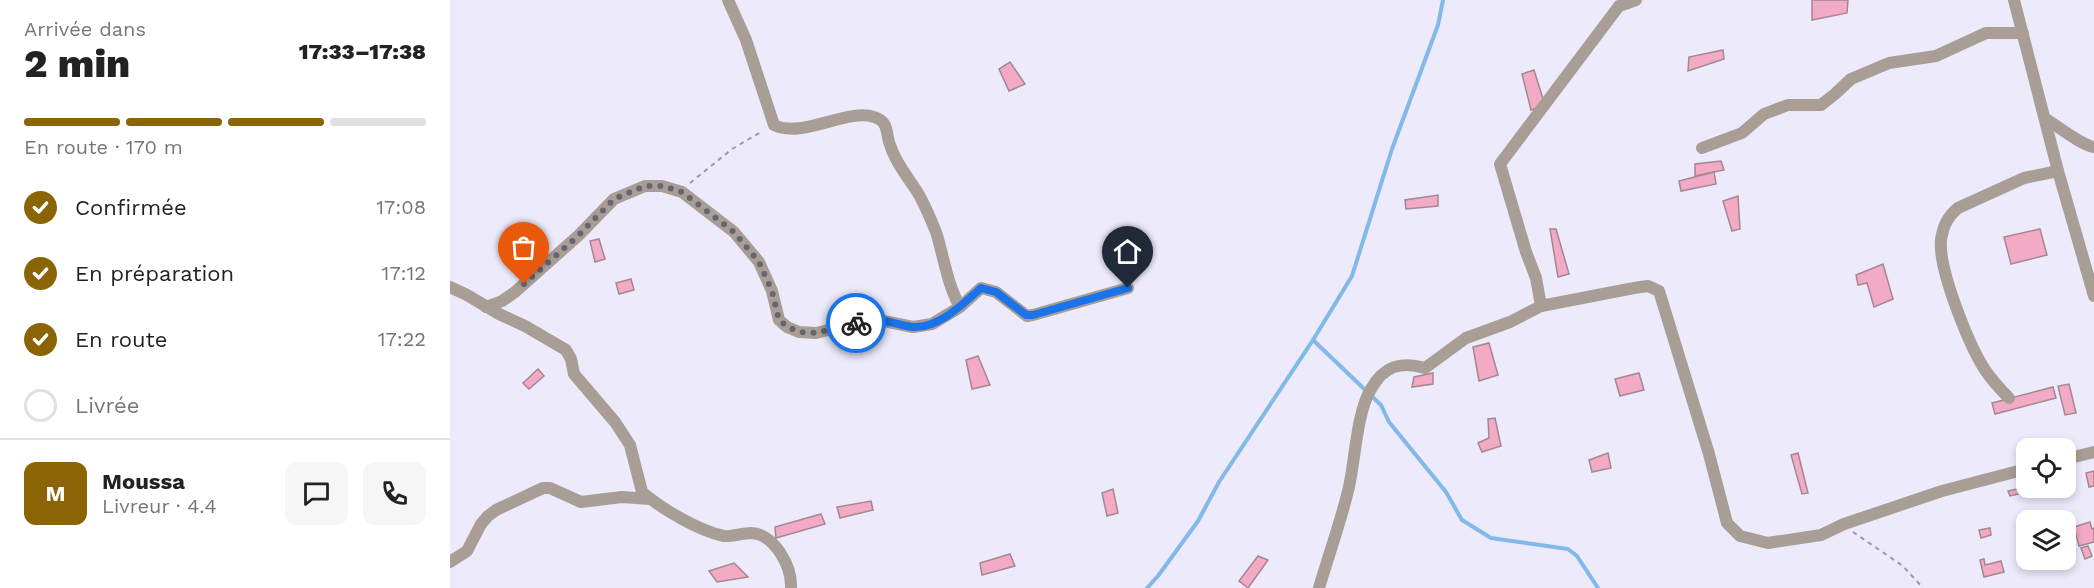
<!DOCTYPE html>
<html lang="fr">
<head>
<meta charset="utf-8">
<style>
  :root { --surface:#fff; --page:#f6f6f6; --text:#222; --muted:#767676; --line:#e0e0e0; --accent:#8b6405 }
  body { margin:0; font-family:"Work Sans",sans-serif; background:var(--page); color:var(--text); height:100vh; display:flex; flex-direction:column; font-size:22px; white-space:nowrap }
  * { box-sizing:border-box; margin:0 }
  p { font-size:20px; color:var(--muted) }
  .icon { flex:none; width:33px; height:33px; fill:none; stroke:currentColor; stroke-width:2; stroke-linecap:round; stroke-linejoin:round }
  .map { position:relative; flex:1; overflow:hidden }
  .side { display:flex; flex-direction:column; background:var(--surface); width:450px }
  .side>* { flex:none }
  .controls { position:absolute; left:1566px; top:438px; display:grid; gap:12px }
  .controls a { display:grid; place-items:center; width:60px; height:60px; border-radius:12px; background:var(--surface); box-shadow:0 3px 9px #0003; font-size:30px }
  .pin { position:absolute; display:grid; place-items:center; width:51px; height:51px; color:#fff; margin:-62px -26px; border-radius:50% 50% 50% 0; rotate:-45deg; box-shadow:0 0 6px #0007 }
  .pin .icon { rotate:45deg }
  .courier { position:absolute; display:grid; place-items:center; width:60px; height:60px; margin:-30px; border:4px solid #1a73e8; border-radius:50%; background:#fff; color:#222; box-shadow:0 2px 8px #0007 }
  .headline em { font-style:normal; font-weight:800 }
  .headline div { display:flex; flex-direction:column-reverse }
  .headline { display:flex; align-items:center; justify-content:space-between; height:102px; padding:0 24px }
  h1 { font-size:39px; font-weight:800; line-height:45px }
  .bar { display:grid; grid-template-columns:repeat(4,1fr); gap:9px 6px; align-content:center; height:72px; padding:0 24px }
  .bar i { height:8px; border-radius:4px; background:var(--line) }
  .bar .current { background:var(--accent) }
  .bar p { grid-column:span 4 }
  .line { display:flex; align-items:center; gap:15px; padding:0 24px; border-top:2px solid var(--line) }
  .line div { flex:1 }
  .round { display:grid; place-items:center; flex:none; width:63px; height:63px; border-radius:12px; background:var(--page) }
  ol { padding:0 24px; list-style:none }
  li { display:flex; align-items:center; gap:18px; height:66px }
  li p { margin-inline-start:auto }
  li .icon { padding:6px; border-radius:50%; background:var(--accent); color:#fff; stroke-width:4 }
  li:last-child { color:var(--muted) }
  li i { width:33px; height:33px; border:3px solid var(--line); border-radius:50% }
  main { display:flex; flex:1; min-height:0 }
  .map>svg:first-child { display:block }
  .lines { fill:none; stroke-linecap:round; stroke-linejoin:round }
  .stream { stroke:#82b8ea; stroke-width:4 }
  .building { fill:#f3aac4; stroke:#a48791; stroke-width:1.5 }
  .path { stroke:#9b99a8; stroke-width:2; stroke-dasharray:4.5 4.5; stroke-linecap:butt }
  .minor { stroke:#a89e95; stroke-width:12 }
  .done { stroke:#676572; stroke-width:6; stroke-dasharray:0 10.8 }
  .route { stroke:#1a73e8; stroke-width:8 }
</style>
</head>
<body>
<main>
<section class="side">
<div class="headline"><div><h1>2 min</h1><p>Arrivée dans</p></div><em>17:33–17:38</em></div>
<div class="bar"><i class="current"></i><i class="current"></i><i class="current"></i><i></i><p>En route · 170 m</p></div>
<ol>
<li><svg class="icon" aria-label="check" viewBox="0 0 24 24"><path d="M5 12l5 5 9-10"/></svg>Confirmée<p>17:08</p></li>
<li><svg class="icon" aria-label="check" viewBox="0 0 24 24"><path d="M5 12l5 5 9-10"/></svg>En préparation<p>17:12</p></li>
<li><svg class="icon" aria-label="check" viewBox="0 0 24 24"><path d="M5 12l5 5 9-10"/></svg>En route<p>17:22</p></li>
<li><i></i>Livrée</li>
</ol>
<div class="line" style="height:108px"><b class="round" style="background:var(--accent);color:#fff">M</b><div><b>Moussa</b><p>Livreur · 4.4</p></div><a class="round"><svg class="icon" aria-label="chat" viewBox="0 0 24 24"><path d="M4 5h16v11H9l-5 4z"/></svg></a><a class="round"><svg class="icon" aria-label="phone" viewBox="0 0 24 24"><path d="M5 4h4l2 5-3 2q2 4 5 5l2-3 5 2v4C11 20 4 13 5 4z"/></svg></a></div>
</section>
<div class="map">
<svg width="1644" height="588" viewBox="0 0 1644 588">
  <rect width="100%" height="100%" fill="#eceafb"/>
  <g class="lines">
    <g class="stream">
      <path d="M863 340 931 405 939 422 996 492 1012 520 1041 538 1118 549 1127 556 1148 588"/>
      <path d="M697 588 708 576 748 521 769 482 863 340 902 276 942 149 988 25 993 0"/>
    </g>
  </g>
  <g class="building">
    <path d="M1362 0H1398L1397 13 1362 20Z"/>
    <path d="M1273 50 1274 59 1238 71 1239 57Z"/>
    <path d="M560 62 575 84 559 91 549 69Z"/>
    <path d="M1084 70 1095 105 1081 110 1072 74Z"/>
    <path d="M1271 161 1274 170 1245 176V164Z"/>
    <path d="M1264 172 1266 184 1231 191 1229 181Z"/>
    <path d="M988 195V206L956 209 955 200Z"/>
    <path d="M1288 196 1290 229 1282 231 1273 201Z"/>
    <path d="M1100 229H1106L1119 274 1108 277Z"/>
    <path d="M1590 229 1597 255 1561 264 1554 237Z"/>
    <path d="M149 239 155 259 145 262 140 241Z"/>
    <path d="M1433 264 1443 299 1424 307 1417 283 1408 285 1406 275Z"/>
    <path d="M181 279 184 290 169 294 166 283Z"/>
    <path d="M1039 343 1048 375 1029 381 1023 347Z"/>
    <path d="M528 356 540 385 522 389 516 360Z"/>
    <path d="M88 369 94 376 79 389 73 383Z"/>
    <path d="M983 373V384L962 387 964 377Z"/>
    <path d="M1189 373 1194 390 1170 396 1165 379Z"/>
    <path d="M1619 384 1626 413 1615 415 1608 386Z"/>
    <path d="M1603 387 1606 398 1545 414 1542 403Z"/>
    <path d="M1045 418 1051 446 1032 452 1028 443 1039 438 1038 419Z"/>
    <path d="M1158 453 1161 468 1142 472 1139 460Z"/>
    <path d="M1348 453 1358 493 1352 494 1341 455Z"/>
    <path d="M1644 471V486L1639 487 1636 473Z"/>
    <path d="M1576 487 1591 488V489L1560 496 1558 491Z"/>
    <path d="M663 489 668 513 657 516 652 493Z"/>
    <path d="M421 501 423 510 390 518 387 507Z"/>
    <path d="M371 514 375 524 326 538 325 527Z"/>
    <path d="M1640 522 1642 529 1644 528V542L1629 546 1624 527Z"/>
    <path d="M1576 524V533L1571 535 1569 526Z"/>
    <path d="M1540 528 1541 535 1531 538 1529 530Z"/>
    <path d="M1638 546 1642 556 1635 559 1631 548Z"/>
    <path d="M560 554 565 566 532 575 530 563Z"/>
    <path d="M808 556 818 560 798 588 789 581Z"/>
    <path d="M1534 559 1535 565 1551 561 1554 572 1534 577 1530 560Z"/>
    <path d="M284 563 298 577 267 582 259 571Z"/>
  </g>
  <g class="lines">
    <g class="path">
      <path d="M240 183 282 149 313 131"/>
      <path d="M1403 532 1453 566 1473 588"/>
    </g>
    <g class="minor">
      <path d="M278 0 296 40 324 125C352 139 397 108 424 117 438 121 436 131 439 142 444 159 454 172 464 187 473 199 480 218 486 232 494 257 497 284 510 307"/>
      <path d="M1564 0 1608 171 1644 296"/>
      <path d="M1596 119C1609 127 1631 145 1644 147"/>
      <path d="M1252 148 1292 133 1314 114 1338 105H1371L1385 94 1401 79 1439 63 1486 56 1536 33H1573"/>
      <path d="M0 287 17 295 49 314 75 326 116 350 121 359 124 374 165 422 180 445 192 492C212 509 249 531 274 536 282 537 292 533 301 533 325 534 342 567 341 588"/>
      <path d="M1091 306 1086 278 1076 252 1050 164 1169 6 1186 0"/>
      <path d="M36 307 52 301 65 292 129 235 164 199 195 186H212L232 192 284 232 309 262 322 291 329 320 337 327 349 332 366 333 424 319 463 327 482 324 510 307 531 288 546 292 577 316 583 315 678 288"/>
      <path d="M1559 398C1550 389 1542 380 1535 370 1519 345 1488 269 1491 240 1493 227 1497 217 1508 208L1574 178 1608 171"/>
      <path d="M1616 459 1644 452"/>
      <path d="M0 562 17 551 31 524 38 516 46 510 93 488H100L131 502 172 497 200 499"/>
      <path d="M869 588C879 554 891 521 899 487 905 460 907 411 921 389 934 366 950 361 975 368L1016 338 1060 322 1091 306 1184 288 1198 286 1209 291 1259 454 1277 523 1290 536 1318 543 1371 535 1394 524 1492 491 1576 469"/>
    </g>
  </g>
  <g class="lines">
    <path class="done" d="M74 284 129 235 164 199 195 186H212L232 192 284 232 309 262 322 291 329 320 338 327 349 332 366 333 406 323"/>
    <path class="route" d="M406 323C429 315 440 324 462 327 488 329 513 304 531 288L546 292 576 315H583L678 288"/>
  </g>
</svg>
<div class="controls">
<a><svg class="icon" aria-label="locate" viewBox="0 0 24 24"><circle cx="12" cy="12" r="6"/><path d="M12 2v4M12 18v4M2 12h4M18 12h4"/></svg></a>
<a><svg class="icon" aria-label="layers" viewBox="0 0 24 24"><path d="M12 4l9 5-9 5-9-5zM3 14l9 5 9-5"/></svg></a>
</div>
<div class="pin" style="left:74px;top:284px;background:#ea580c"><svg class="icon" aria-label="bag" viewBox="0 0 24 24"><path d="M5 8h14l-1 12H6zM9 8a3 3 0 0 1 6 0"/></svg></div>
<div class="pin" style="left:678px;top:288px;background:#1f2937"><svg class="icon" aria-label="home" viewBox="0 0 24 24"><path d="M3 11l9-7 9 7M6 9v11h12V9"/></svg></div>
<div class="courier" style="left:406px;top:323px"><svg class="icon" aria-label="bike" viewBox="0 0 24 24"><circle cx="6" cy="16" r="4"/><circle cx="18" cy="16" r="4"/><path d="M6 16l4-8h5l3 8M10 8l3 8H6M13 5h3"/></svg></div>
</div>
</main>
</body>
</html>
